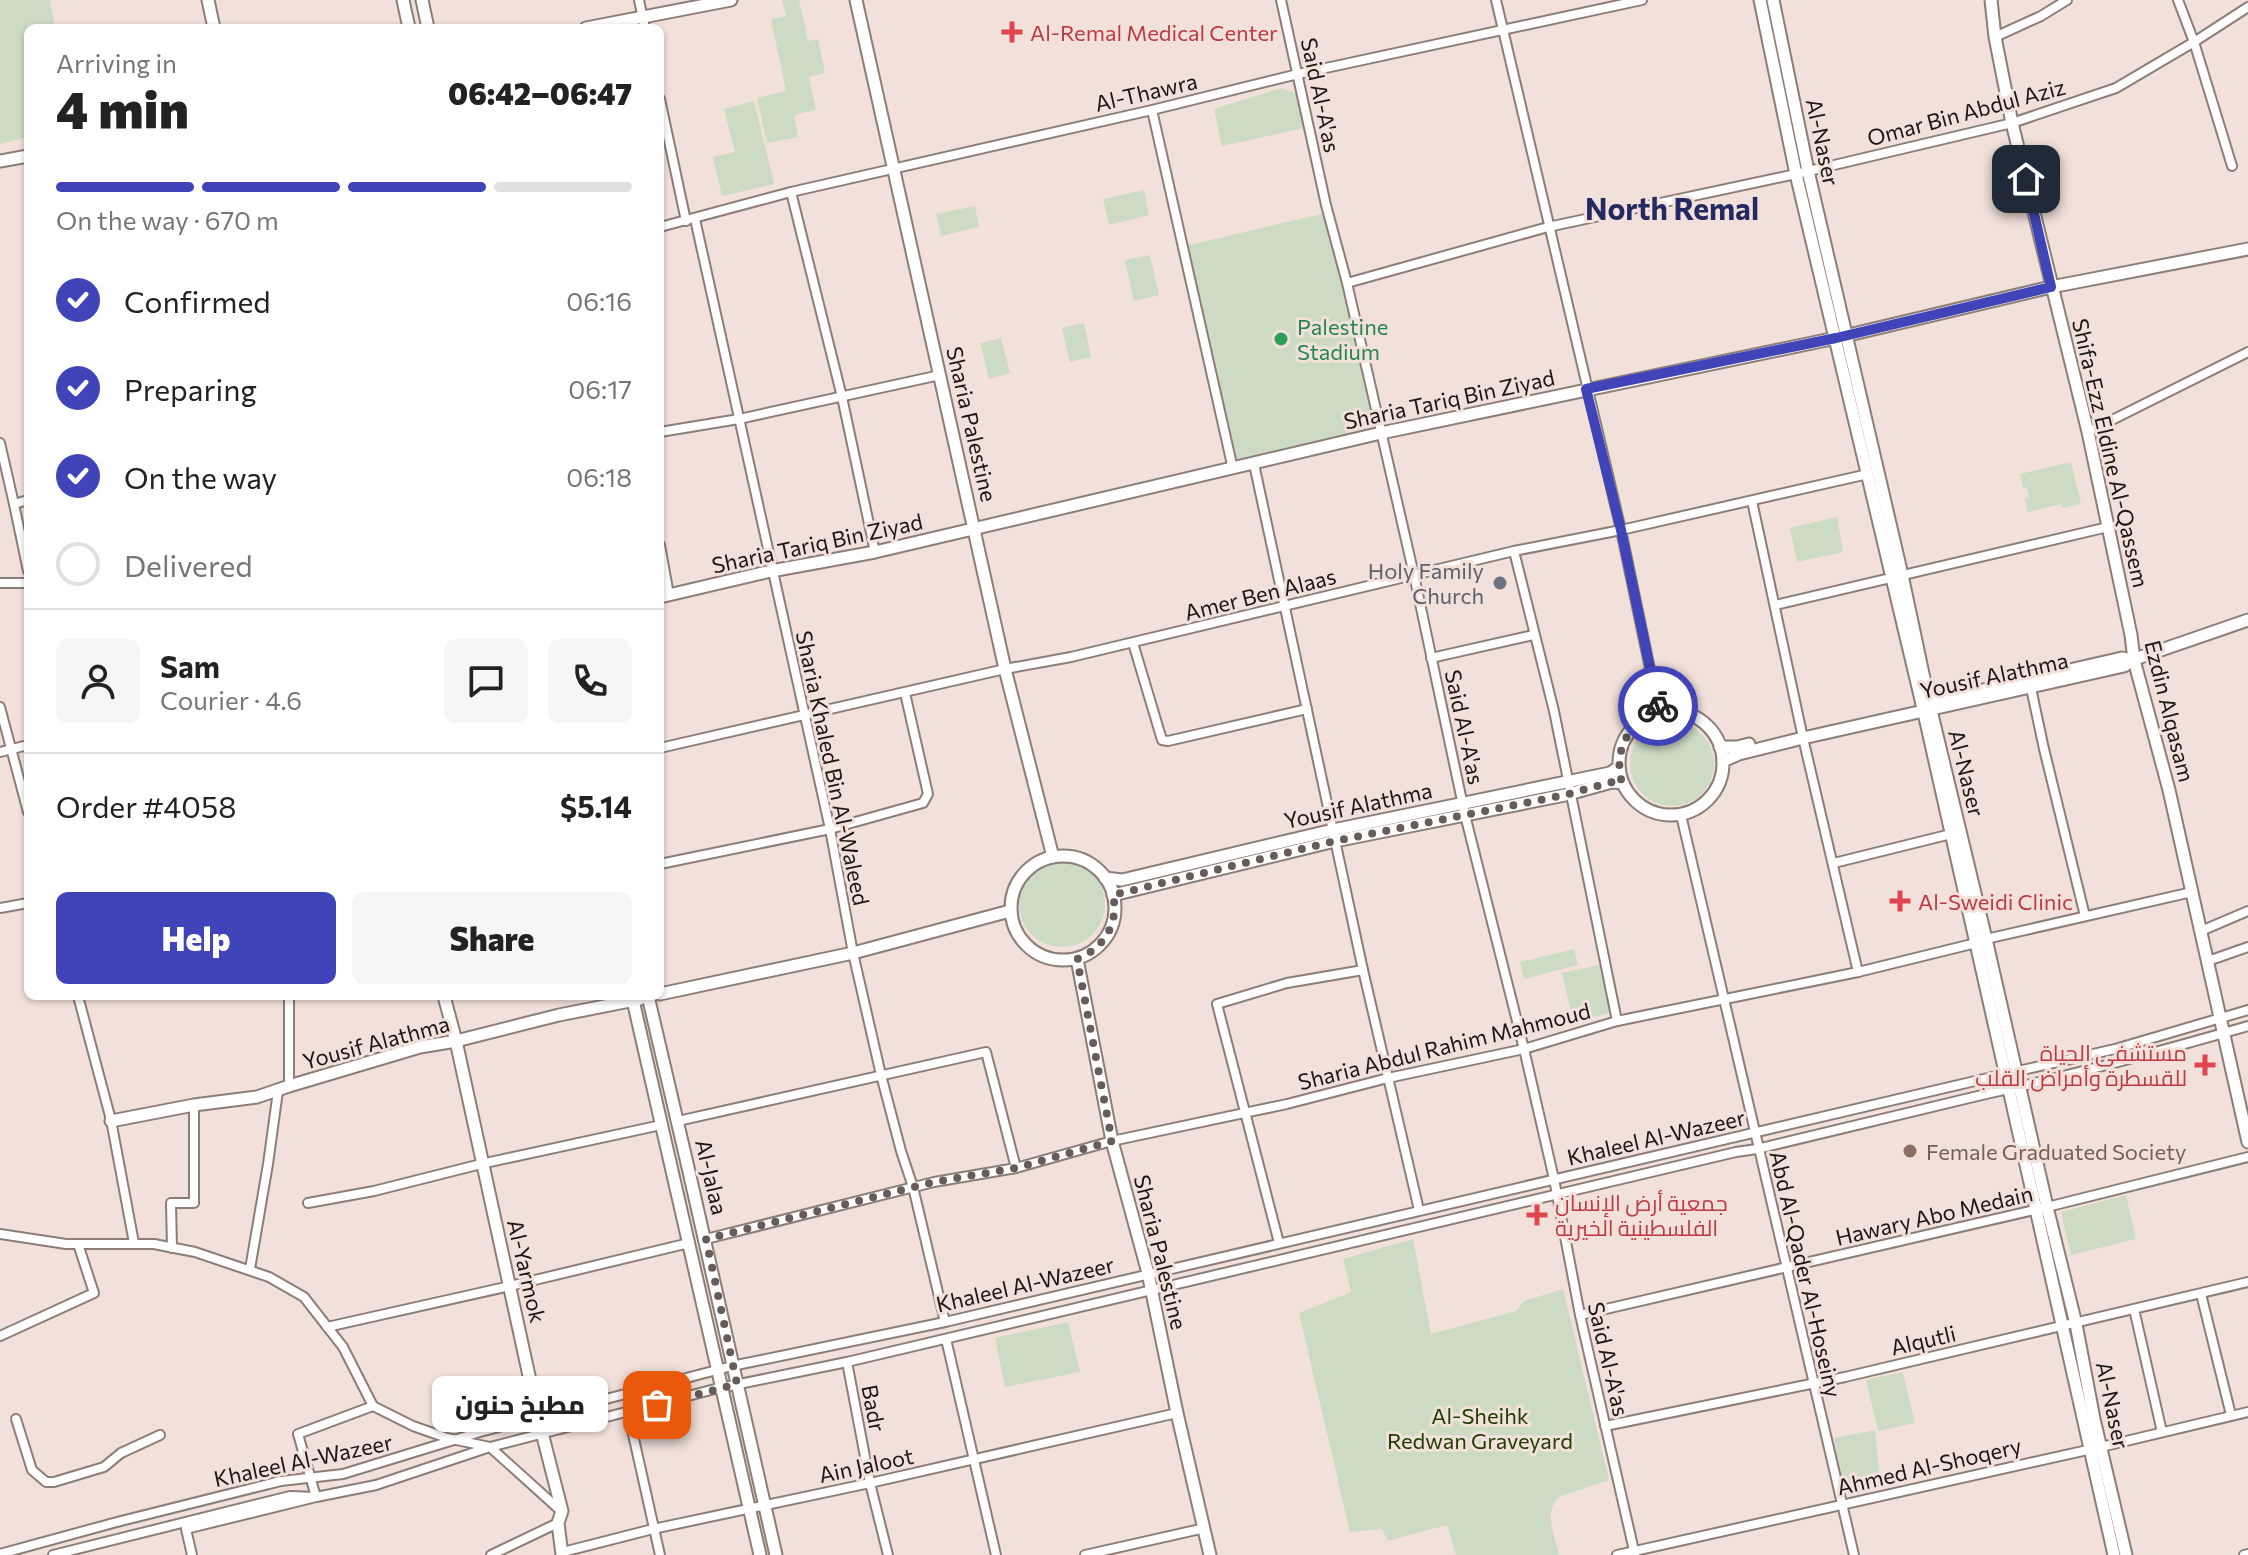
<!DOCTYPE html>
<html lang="en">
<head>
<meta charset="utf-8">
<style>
  :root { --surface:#fff; --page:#f6f6f6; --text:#222; --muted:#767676; --line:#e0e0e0; --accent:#4143b8 }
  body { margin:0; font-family:Commissioner,Cairo,sans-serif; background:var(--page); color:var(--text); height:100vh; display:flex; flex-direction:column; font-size:30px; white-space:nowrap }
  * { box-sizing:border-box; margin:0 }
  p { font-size:26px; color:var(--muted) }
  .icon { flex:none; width:44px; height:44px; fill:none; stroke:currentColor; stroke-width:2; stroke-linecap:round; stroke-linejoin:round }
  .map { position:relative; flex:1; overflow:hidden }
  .drawer { position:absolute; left:24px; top:24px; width:640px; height:976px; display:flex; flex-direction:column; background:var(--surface); border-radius:12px; box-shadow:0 2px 6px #0004 }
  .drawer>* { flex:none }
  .pin { position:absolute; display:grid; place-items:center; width:68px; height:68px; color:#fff; margin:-34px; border-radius:16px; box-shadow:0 4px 12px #0006 }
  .courier { position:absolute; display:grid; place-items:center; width:80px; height:80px; margin:-40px; border:6px solid #4143b8; border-radius:50%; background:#fff; color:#222; box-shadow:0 2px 10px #0007 }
  .bubble { position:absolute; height:56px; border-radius:12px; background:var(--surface); box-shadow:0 2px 6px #0004; font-size:26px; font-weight:800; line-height:56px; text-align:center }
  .headline em { font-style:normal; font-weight:800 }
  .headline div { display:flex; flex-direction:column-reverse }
  .headline { display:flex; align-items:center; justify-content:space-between; height:136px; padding:0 32px }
  h1 { font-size:52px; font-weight:800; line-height:60px }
  .bar { display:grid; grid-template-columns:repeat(4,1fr); gap:12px 8px; align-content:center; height:96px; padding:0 32px }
  .bar i { height:10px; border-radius:6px; background:var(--line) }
  .bar .current { background:var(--accent) }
  .bar p { grid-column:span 4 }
  .line { display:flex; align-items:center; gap:20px; padding:0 32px; border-top:2px solid var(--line) }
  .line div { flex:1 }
  .round { display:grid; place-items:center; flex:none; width:84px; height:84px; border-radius:12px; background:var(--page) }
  ol { padding:0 32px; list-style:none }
  li { display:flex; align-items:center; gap:24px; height:88px }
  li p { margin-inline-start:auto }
  li .icon { padding:8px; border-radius:50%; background:var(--accent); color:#fff; stroke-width:4 }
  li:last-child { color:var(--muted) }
  li i { width:44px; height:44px; border:4px solid var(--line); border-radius:50% }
  .primary-button { display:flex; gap:16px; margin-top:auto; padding:16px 32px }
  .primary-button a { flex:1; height:92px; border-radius:12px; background:var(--accent); color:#fff; font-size:32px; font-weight:800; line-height:92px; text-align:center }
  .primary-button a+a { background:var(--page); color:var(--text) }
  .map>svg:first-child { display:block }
  .green { fill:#cddbc4 }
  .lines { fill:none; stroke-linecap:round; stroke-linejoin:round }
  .street-casing { stroke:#8d7d77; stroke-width:12 }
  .secondary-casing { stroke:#8d7d77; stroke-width:15 }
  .street { stroke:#fff; stroke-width:8 }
  .secondary { stroke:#fff; stroke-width:11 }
  .done { stroke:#665c59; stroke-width:8; stroke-dasharray:0 14.4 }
  .route { stroke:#4143b8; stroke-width:10 }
  .health-dot { fill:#e0444e; stroke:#f2e1da; stroke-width:3 }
  .leisure-dot { fill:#2e9e5b; stroke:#f2e1da; stroke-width:3 }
  .worship-dot { fill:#6b7280; stroke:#f2e1da; stroke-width:3 }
  .education-dot { fill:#8d6e63; stroke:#f2e1da; stroke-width:3 }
  .labels { text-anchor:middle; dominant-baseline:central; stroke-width:6; stroke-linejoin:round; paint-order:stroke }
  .health-label { font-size:22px; fill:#be3a42; stroke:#f2e1da; text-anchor:start }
  .street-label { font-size:22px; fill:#1b1513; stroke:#f2e1da }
  .leisure-label { font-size:22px; fill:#27864d; stroke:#f2e1da; text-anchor:start }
  .worship-label { font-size:22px; fill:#5b616d; stroke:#f2e1da; text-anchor:end }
  .education-label { font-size:22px; fill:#785e54; stroke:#f2e1da; text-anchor:start }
  .park-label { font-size:22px; fill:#203c02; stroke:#f2e1da }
  .district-label { font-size:30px; font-weight:bold; fill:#252962; stroke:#f2e1da }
</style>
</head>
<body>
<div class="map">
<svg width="2248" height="1555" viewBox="0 0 2248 1555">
  <rect width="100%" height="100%" fill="#f2e1da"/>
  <g class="green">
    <path d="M0 0H50L55 28H28V137L0 144Z"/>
    <path d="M782 0H799L808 41 818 39 825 73 809 77 816 110 794 115 798 137 767 143 757 98 786 91 771 19 786 16Z"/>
    <path d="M1281 88 1296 93 1305 128 1222 146 1214 109Z"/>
    <path d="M754 101 774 184 722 196 713 157 735 152 724 109Z"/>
    <path d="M1144 190 1149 215 1109 225 1103 199Z"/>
    <path d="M975 206 979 227 941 236 936 214Z"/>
    <path d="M1326 213 1377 432 1235 462 1185 246Z"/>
    <path d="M1150 255 1159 295 1134 301 1125 260Z"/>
    <path d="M1084 323 1091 357 1070 362 1062 328Z"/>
    <path d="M1001 338 1010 373 989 379 980 343Z"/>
    <path d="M2071 462 2081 504 2063 508 2061 504 2028 512 2025 499 2029 497 2027 488H2023L2020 474Z"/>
    <path d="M1837 517 1843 552 1797 562 1790 528Z"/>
    <circle cx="1672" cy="764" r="42"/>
    <circle cx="1062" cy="904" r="43"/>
    <path d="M1574 949 1578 965 1524 979 1520 962Z"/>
    <path d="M1599 965 1610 1013 1573 1022 1562 973Z"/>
    <path d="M2126 1195 2136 1239 2071 1255 2061 1212Z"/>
    <path d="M1413 1239 1431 1334 1516 1311 1524 1301 1563 1289 1609 1480 1559 1497C1543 1511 1555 1537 1559 1555H1456L1447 1525 1388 1541 1382 1529 1350 1532 1299 1313 1351 1292 1343 1259Z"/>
    <path d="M1068 1322 1080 1372 1005 1387 995 1338Z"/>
    <path d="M1903 1372 1915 1423 1878 1431 1866 1380Z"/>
    <path d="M1875 1430 1880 1480 1865 1484 1852 1485 1841 1476 1834 1438Z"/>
  </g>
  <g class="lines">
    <g class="street-casing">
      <g id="street">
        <path d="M639 0 645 28"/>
        <path d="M1281 0 1326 205 1347 283 1414 575 1465 815 1524 1049 1554 1179 1580 1315 1635 1555"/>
        <path d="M1496 0 1621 530 1659 712"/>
        <path d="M2178 0 2194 42 2232 166"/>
        <path d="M1995 37 2041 16 2067 0"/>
        <path d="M660 99 686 221"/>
        <path d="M1152 110 1233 469"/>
        <path d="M791 192 842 397 875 552"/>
        <path d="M695 219 830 829 853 953 881 1075 901 1151 913 1187 945 1322"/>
        <path d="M660 227 791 192 1152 110 1298 74 1642 0"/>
        <path d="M1347 283 1548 227 1796 174 2012 123 2116 88 2194 42 2248 7"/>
        <path d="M660 432 739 419 940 375"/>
        <path d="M2088 432 2248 352"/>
        <path d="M0 443 14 504"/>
        <path d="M1254 464 1363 970 1419 1210"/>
        <path d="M28 500 14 504 28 571"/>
        <path d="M1752 501 1803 738 1858 972"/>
        <path d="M660 545 669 595"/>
        <path d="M1514 551 1554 711 1617 1021"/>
        <path d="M0 583H28"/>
        <path d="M1775 605 2108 527"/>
        <path d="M1133 643 1162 740 1168 741 1307 709"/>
        <path d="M1431 658 1533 635"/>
        <path d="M2031 688 2044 749 2085 916"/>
        <path d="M0 707 28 812"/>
        <path d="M660 748 1005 669 1071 657 1514 551 1621 530 1868 474"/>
        <path d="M0 752 28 745"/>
        <path d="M1681 815 1854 1555"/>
        <path d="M1834 863 1951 834"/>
        <path d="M660 864 830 829 923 803 928 794 905 693"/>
        <path d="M0 908 28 903"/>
        <path d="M2201 931 2248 911"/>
        <path d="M2208 961 2248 947"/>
        <path d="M78 996 111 1120 134 1243"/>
        <path d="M289 996V1086"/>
        <path d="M678 1121 986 1052 1016 1168"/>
        <path d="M308 1203 374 1191 481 1164 661 1125"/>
        <path d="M0 1234 66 1244H154L195 1252 269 1277 304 1297 343 1347 373 1406 413 1426 447 1438 490 1447 561 1511"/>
        <path d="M706 1239 934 1182 1016 1168 1112 1141 1287 1104 1388 1078 1524 1049 1617 1021 1858 972 1976 943 1986 939 2192 892"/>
        <path d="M1279 1243 1217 1004 1287 983 1363 970"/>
        <path d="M172 1248 171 1203H194V1105"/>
        <path d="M250 1269 268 1164 278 1091"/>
        <path d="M2201 1294 2231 1415"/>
        <path d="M2134 1309 2162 1432"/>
        <path d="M1580 1315 2047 1207 2248 1157"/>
        <path d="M327 1327 510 1286 689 1243"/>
        <path d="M0 1336 94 1293 78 1244"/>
        <path d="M946 1339 996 1555"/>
        <path d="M847 1362 870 1483 888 1555"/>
        <path d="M628 1412 660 1555"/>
        <path d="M16 1419 32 1470 46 1482H54L104 1467 121 1453 160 1435"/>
        <path d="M1605 1426 1845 1377 2248 1282"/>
        <path d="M563 1552 653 1529 870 1483 1177 1413"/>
        <path d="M0 1554 117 1522 281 1481 343 1474 480 1432 732 1366 945 1322 2005 1074 2115 1049 2248 1010"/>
        <path d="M53 1555 290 1496 316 1497 376 1485 490 1447 715 1389 847 1362 1736 1152 1757 1149 1986 1094C2074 1075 2161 1051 2248 1026"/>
        <path d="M192 1555 186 1529 316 1497 298 1434 373 1406"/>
        <path d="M491 1555 558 1523"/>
        <path d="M1085 1555 1205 1528"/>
        <path d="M1617 1555 2101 1447 2248 1412"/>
        <path d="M2244 1555 2248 1554"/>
      </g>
    </g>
    <g class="secondary-casing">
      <g id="secondary">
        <path d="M208 0 214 28"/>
        <path d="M403 0 409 28"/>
        <path d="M422 0 428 28"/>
        <path d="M856 0 1005 669 1053 857"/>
        <path d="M1760 0 1796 174 1922 704 2114 1555"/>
        <path d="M1773 0 1808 171 1902 575 1929 702 1986 939 2047 1207 2076 1324 2094 1419 2126 1555"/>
        <path d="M1991 0 1995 37 2012 123 2088 432 2131 635 2134 660 2169 790 2248 1142"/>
        <path d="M586 28 731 0"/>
        <path d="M0 161 28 156"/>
        <path d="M660 597 771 571 875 552 1381 433 1836 338 2051 287 2248 249"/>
        <path d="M1922 704 2122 658 2132 660"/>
        <circle cx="1671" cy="763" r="52"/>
        <path d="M1720 747H1737L1749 744"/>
        <path d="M1723 761 1739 754 1803 738 2124 666 2132 660 2248 620"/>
        <circle cx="1063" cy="908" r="52"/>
        <path d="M1105 878 1122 880 1333 830 1610 773 1619 767"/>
        <path d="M1113 895 1335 841 1565 795 1612 782 1622 783"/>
        <path d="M1077 959 1112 1141 1148 1273 1177 1413 1210 1555"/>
        <path d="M660 994 853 953 1010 911"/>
        <path d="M444 996 456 1041 538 1417 562 1511 558 1523 562 1555"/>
        <path d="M632 996 760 1555"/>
        <path d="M648 996C692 1182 734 1368 776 1555"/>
        <path d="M111 1121 194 1105 257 1097 289 1086 420 1047 456 1041 559 1015 640 999"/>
      </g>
    </g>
    <use href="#street" class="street"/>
    <use href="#secondary" class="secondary"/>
  </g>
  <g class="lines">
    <path class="done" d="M657 1405 737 1384 706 1239 934 1182 1016 1168 1112 1141 1077 959C1104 948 1119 924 1113 895L1335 841 1565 795 1612 782 1622 783C1613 751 1628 722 1659 712L1658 706"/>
    <path class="route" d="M1658 706 1621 530 1586 389 1836 338 2051 287 2026 179"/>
  </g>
  <g class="health-dot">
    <path d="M1008 20h8v8h8v8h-8v8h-8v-8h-8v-8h8z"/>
    <path d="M1896 889h8v8h8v8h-8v8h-8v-8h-8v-8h8z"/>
    <path d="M2201 1053h8v8h8v8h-8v8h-8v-8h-8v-8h8z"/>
    <path d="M1533 1203h8v8h8v8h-8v8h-8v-8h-8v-8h8z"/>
  </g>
  <circle class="leisure-dot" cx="1281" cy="339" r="8"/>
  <circle class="worship-dot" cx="1500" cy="583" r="8"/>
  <circle class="education-dot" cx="1910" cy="1151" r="8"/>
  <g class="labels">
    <g class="health-label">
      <text x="1030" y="32">Al-Remal Medical Center</text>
      <text x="1918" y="901">Al-Sweidi Clinic</text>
      <text x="2187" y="1052" text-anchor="end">مستشفى الحياة<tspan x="2187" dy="25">للقسطرة وأمراض القلب</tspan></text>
      <text x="1555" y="1202">جمعية أرض الإنسان<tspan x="1555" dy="25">الفلسطينية الخيرية</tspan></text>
    </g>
    <g class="street-label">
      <text transform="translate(1146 92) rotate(-13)">Al-Thawra</text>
      <text transform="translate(1321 95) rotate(78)">Said Al-A'as</text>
      <text transform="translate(1966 112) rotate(-15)">Omar Bin Abdul Aziz</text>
      <text transform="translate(1823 142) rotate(78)">Al-Naser</text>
      <text transform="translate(1449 399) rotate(-12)">Sharia Tariq Bin Ziyad</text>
      <text transform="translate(972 424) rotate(77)">Sharia Palestine</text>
      <text transform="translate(2111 453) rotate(77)">Shifa-Ezz Eldine Al-Qassem</text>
      <text transform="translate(817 543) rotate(-12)">Sharia Tariq Bin Ziyad</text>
      <text transform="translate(1260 594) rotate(-14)">Amer Ben Alaas</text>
      <text transform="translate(1994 675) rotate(-12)">Yousif Alathma</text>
      <text transform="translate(2170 711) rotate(76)">Ezdin Alqasam</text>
      <text transform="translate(1465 727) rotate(78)">Said Al-A'as</text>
      <text transform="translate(833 768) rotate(78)">Sharia Khaled Bin Al-Waleed</text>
      <text transform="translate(1967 773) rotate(76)">Al-Naser</text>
      <text transform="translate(1358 805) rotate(-12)">Yousif Alathma</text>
      <text transform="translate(376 1042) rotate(-15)">Yousif Alathma</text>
      <text transform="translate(1444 1046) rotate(-14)">Sharia Abdul Rahim Mahmoud</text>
      <text transform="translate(1656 1137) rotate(-13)">Khaleel Al-Wazeer</text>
      <text transform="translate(712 1177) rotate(77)">Al-Jalaa</text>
      <text transform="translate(1934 1215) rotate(-13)">Hawary Abo Medain</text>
      <text transform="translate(1161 1252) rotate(76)">Sharia Palestine</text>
      <text transform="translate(527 1271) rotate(77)">Al-Yarmok</text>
      <text transform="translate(1806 1274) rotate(77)">Abd Al-Qader Al-Hoseiny</text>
      <text transform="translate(1025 1284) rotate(-13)">Khaleel Al-Wazeer</text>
      <text transform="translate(1923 1340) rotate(-13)">Alqutli</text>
      <text transform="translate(1609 1359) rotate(77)">Said Al-A'as</text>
      <text transform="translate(2113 1405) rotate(78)">Al-Naser</text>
      <text transform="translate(874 1408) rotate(79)">Badr</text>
      <text transform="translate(303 1460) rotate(-12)">Khaleel Al-Wazeer</text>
      <text transform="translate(866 1465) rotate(-12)">Ain Jaloot</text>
      <text transform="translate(1929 1466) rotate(-13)">Ahmed Al-Shoqery</text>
    </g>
    <g class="leisure-label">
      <text x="1297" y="326">Palestine<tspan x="1297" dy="25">Stadium</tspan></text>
    </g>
    <g class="worship-label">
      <text x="1484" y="570">Holy Family<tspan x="1484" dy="25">Church</tspan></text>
    </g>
    <g class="education-label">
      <text x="1926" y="1151">Female Graduated Society</text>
    </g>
    <g class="park-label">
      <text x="1480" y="1415">Al-Sheihk<tspan x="1480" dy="25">Redwan Graveyard</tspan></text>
    </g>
    <g class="district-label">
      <text x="1672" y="207">North Remal</text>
    </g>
  </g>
</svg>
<div class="pin" style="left:657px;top:1405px;background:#ea580c"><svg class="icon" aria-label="bag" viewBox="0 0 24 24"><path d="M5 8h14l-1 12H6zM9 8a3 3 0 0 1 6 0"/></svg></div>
<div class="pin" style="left:2026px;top:179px;background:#1f2937"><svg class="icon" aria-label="home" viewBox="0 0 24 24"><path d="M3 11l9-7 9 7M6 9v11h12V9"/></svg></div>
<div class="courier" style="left:1658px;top:706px"><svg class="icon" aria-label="bike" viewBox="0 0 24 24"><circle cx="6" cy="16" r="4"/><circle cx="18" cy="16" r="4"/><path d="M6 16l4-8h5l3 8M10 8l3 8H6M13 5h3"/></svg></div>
<div class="bubble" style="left:432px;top:1376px;width:176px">مطبخ حنون</div>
<section class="drawer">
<div class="headline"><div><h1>4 min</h1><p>Arriving in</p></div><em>06:42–06:47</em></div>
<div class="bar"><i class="current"></i><i class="current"></i><i class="current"></i><i></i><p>On the way · 670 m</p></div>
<ol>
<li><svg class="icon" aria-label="check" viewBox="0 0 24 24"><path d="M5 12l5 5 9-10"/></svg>Confirmed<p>06:16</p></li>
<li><svg class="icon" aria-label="check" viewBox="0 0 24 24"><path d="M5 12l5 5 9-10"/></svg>Preparing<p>06:17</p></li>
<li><svg class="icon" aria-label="check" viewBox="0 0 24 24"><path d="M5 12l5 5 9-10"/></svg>On the way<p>06:18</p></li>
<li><i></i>Delivered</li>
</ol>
<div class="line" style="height:144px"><a class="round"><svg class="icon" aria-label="person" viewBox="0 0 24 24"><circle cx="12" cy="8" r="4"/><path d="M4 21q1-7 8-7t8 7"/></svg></a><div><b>Sam</b><p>Courier · 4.6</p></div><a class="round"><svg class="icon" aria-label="chat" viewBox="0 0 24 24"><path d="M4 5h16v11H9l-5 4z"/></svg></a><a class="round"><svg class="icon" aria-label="phone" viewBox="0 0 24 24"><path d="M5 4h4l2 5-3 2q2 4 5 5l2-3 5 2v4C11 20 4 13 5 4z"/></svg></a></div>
<div class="line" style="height:104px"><div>Order #4058</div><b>$5.14</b></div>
<div class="primary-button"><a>Help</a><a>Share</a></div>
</section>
</div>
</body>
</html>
